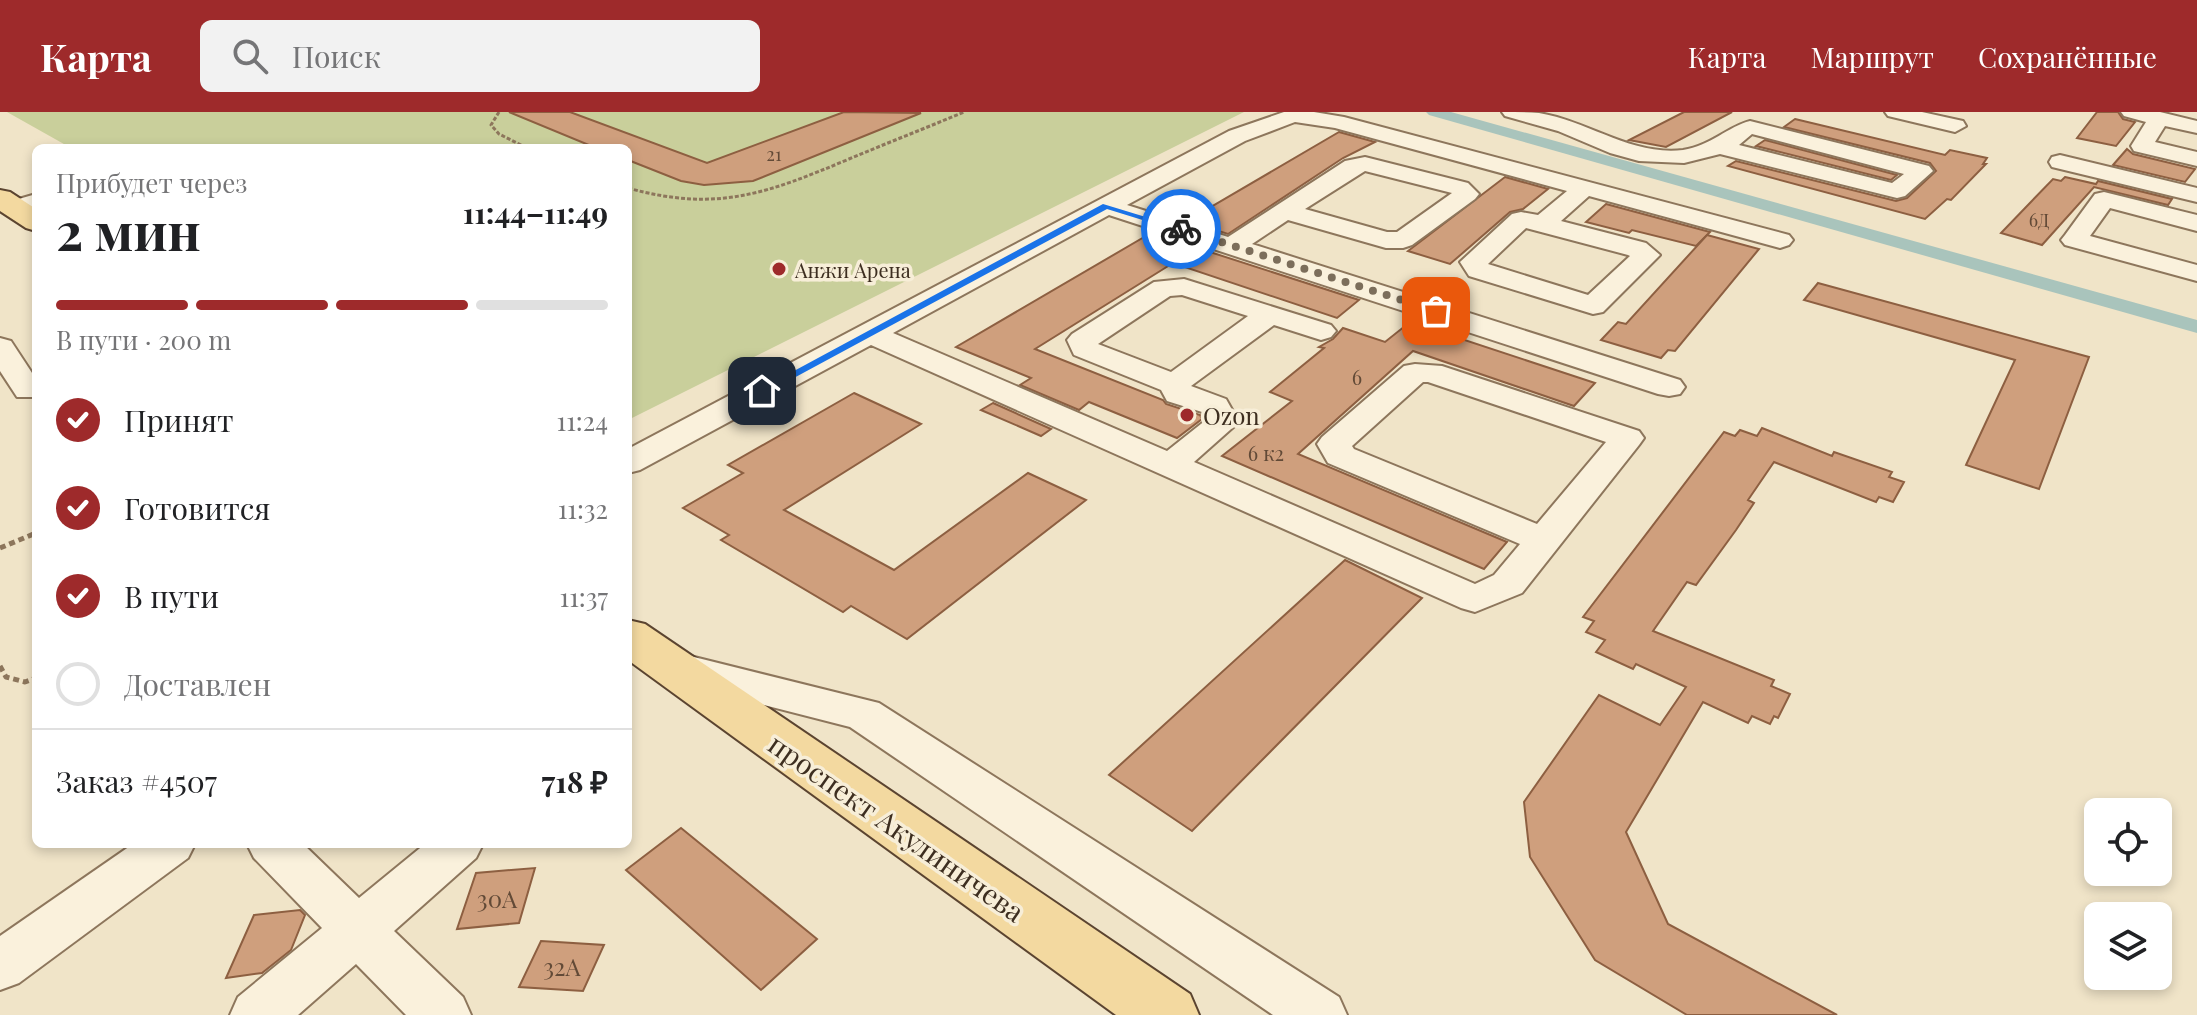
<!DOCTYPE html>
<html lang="ru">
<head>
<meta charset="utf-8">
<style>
  :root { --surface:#fff; --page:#f2f2f2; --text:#202124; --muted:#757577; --line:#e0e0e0; --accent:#9e2a2b }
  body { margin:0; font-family:"Playfair Display",serif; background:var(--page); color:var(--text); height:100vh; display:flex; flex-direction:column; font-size:30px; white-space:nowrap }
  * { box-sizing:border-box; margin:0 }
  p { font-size:26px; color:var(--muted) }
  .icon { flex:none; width:44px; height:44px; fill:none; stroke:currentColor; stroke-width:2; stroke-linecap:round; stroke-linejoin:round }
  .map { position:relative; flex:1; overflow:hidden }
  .side { position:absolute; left:32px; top:32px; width:600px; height:704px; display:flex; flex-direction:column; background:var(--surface); border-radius:12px; box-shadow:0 4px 12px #0003 }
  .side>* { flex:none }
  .buttons { position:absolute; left:2084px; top:686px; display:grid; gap:16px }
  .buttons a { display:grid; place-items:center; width:88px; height:88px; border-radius:12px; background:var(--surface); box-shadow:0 4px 12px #0003; font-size:40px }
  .pin { position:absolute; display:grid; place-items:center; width:68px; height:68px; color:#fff; margin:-34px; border-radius:16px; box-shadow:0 4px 12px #0006 }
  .courier { position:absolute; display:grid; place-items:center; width:80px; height:80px; margin:-40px; border:6px solid #1a73e8; border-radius:50%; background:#fff; color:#222; box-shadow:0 2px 10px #0007 }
  .summary em { font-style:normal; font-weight:700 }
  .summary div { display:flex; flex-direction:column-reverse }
  .summary { display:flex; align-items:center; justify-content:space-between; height:136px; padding:0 24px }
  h1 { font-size:52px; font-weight:700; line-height:60px }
  .bar { display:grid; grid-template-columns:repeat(4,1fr); gap:12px 8px; align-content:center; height:96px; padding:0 24px }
  .bar i { height:10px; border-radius:6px; background:var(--line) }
  .bar .active { background:var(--accent) }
  .bar p { grid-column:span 4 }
  .line { display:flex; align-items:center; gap:20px; padding:0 24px; border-top:2px solid var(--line) }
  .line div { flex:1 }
  ol { padding:0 24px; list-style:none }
  li { display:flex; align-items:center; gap:24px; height:88px }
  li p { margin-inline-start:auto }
  li .icon { padding:8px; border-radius:50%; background:var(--accent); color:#fff; stroke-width:4 }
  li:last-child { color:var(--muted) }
  li i { width:44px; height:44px; border:4px solid var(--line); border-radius:50% }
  header { display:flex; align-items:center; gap:48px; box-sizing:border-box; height:112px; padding:0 40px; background:var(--accent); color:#fff }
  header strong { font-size:38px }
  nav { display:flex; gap:44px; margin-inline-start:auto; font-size:28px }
  .search { width:560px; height:72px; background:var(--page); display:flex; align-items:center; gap:20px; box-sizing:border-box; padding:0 28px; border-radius:12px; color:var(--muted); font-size:30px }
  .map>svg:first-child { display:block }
  .green { fill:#c9cf9b }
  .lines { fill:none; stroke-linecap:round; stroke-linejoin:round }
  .canal { fill:#a9c4bc; fill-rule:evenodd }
  .building { fill:#cf9f7d; stroke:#8d5f41; stroke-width:2 }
  .minor-casing { stroke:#8d765c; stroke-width:4 }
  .major-casing { stroke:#5b4430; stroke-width:4 }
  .path-far1 { stroke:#8d765c; stroke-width:3; stroke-dasharray:4 2; stroke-linecap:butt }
  .path { stroke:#8d765c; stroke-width:5; stroke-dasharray:6 4; stroke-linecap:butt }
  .minor { fill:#faf1dc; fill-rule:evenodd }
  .major { fill:#f3d9a0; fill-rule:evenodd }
  .route { fill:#1a73e8 }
  .done { stroke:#7c6e5b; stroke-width:8; stroke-dasharray:0 14.4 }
  .poi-dot { fill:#9e2a2b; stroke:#f7eed8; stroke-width:3 }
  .labels { text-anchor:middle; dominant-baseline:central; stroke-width:7; stroke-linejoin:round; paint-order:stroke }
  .far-number-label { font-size:18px; fill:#624a37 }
  .far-poi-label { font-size:20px; fill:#3d2e20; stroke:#f7eed8; text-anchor:start }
  .number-label { font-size:20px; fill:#624a37 }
  .poi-label { font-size:24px; fill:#3d2e20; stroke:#f7eed8; text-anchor:start }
  .near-number-label { font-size:24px; fill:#624a37 }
  .near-street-label { font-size:28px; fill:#3d2e20; stroke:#f7eed8 }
</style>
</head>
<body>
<header>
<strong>Карта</strong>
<div class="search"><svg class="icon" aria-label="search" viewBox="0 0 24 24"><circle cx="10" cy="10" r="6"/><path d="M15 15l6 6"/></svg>Поиск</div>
<nav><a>Карта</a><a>Маршрут</a><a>Сохранённые</a></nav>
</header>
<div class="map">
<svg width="2197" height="903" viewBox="0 0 2197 903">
  <rect width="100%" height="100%" fill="#f0e4c8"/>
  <path class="green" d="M7 0H1244L628 308V36H71Z"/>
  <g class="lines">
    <path class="canal" d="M1426 0H1451L2197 208V221L1429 3Z"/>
  </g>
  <g class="building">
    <path d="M509 0H570L707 51 844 0 921 1 753 69 704 73 681 69 628 48V36H596Z"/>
    <path d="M1684 0H1732L1666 35 1629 28Z"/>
    <path d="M2097 0H2118L2123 7 2135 10 2116 34 2077 26Z"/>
    <path d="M1795 7 1945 43 1950 38 1987 46 1983 52H1986L1951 88 1947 87 1925 107 1728 54 1736 49 1896 89 1907 86 1936 59 1930 51 1784 15Z"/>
    <path d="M1339 20 1375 30 1343 46 1228 122 1187 109Z"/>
    <path d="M1765 28 1897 63 1891 68 1756 34Z"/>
    <path d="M2127 37 2133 42 2195 57 2185 70 2113 53Z"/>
    <path d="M1505 65 1548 77 1523 97 1510 100 1450 152 1408 139Z"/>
    <path d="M2065 65 2096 72 2098 69 2172 87 2168 93 2094 75 2042 133 2001 121 2053 67 2061 69Z"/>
    <path d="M1606 92 1710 120 1696 134 1632 118 1629 121 1586 110Z"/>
    <path d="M1151 121 1359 188 1337 206 1173 151 1035 237 1163 288 1166 292 1200 303 1202 307 1177 326 1089 290 1079 298 1020 273 1031 266 956 235Z"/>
    <path d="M1707 123 1759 137 1675 239 1668 238 1661 246 1601 228 1618 210 1626 212Z"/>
    <path d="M1818 171 2089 245 2039 377 1966 353 2015 248 1804 188Z"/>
    <path d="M1410 210 1595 271 1574 294 1413 239 1298 342 1507 430 1484 457 1222 344 1292 289 1270 280 1324 236 1319 235 1333 227 1343 216 1385 230Z"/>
    <path d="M854 281 921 312 784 398 894 458 1028 361 1086 388 907 527 851 494 843 500 721 428 729 423 683 396 743 361 728 353Z"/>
    <path d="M993 291 1051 317 1041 324 981 298Z"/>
    <path d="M1762 316 1832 344 1834 340 1892 360 1889 365 1904 370 1893 390 1879 385 1876 390 1774 350 1748 388 1754 391 1736 418 1696 473 1687 470 1653 519 1774 568 1771 574 1790 582 1778 606 1774 604 1770 612 1752 604 1748 611 1703 590 1626 720 1668 812 1837 903H1687L1595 848 1530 745 1524 690 1599 583 1660 613 1686 575 1636 552 1633 557 1596 540 1605 528 1586 520 1594 509 1583 505 1724 320 1735 324 1740 318 1757 324Z"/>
    <path d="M1345 448 1422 486 1192 719 1109 663Z"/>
    <path d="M681 716 817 827 761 878 626 758Z"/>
    <path d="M535 756 519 811 457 817 476 761Z"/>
    <path d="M300 798 305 803 291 838 262 861 226 866 254 803Z"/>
    <path d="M541 829 604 833 583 879 519 875Z"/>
  </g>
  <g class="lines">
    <g class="minor-casing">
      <g id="minor">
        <path d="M1284 0H1314L1344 5 1789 123 1793 128 1789 133 1780 136 1589 84 1561 109 1646 131 1660 143 1603 200 1593 202 1469 164 1460 150 1512 102 1521 100 1538 103 1567 79 1335 16 1295 10 1245 29 1127 93 1228 125 1345 49 1365 45 1468 71 1479 82 1475 87 1412 133 1403 136H1386L1288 108 1252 132 1680 268 1685 275 1680 282 1669 284 1658 282 1109 103 893 221 1167 339 1206 308 1202 300 1167 289 1161 278 1074 243 1067 228 1072 222 1154 170 1184 167 1331 213 1336 219 1331 225 1321 228 1274 213 1191 274 1226 287 1239 310 1194 350 1475 472 1494 463 1520 432 1328 351 1317 332 1322 325 1404 254 1415 252 1442 254 1639 319 1644 326 1639 333 1522 481 1475 500 1461 496 871 233 640 358 628 361V337L1229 19ZM1365 59 1452 81 1397 120H1387L1305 97ZM1526 116 1628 143 1630 144 1588 183 1488 152ZM1182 183 1248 204 1171 260 1098 232 1170 184ZM1423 270H1428L1606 330 1537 412 1354 337 1352 334Z"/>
        <path d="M1502 0C1514 0 1527 0 1539 1 1589 9 1631 44 1683 38 1710 34 1729 14 1750 9L1929 54 1933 59 1905 84 1897 86 1720 42 1684 51 1639 49 1610 41 1558 19 1505 4ZM1752 22 1904 62 1892 71 1739 33Z"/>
        <path d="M1885 0H1922L1963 9 1966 14 1955 20 1888 4Z"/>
        <path d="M2121 0H2160L2197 9V21L2165 14 2155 30 2197 40V54L2134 39 2131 34 2146 10 2124 4Z"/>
        <path d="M2060 43 2197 76V90L2052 55 2049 50 2052 45Z"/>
        <path d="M2104 80 2197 103V119L2110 96 2090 124 2197 153V169L2065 133 2061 128 2065 123 2095 82Z"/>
        <path d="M36 82V97L14 103 5 101 2 96 5 91Z"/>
        <path d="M0 226 11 229 36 267V285H17L0 259Z"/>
        <path d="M678 541 879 591 1339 885 1347 903H1273L850 615 663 567 657 556 663 545Z"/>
        <path d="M133 732H195L188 746 19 871 0 878V824Z"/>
        <path d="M247 732H303L359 786 425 732H483L476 746 394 819 463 885 471 903H406L356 852 298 903H230L238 885 322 816 254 746Z"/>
      </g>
    </g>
    <g class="major-casing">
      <g id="major">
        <path d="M0 78 10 80 36 97V119L26 116 0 99Z"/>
        <path d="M628 508 645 512 1190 882 1199 903H1116L628 548Z"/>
      </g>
    </g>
    <g class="path-far1">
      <path d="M499 0 491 13 499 22 527 36"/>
      <path d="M628 76C717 101 768 81 849 47 887 31 926 16 964 0"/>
    </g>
    <g class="path">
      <path d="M0 436 36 421"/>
      <path d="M0 554 6 565 25 570 36 566"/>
    </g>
    <use href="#minor" class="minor"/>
    <use href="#major" class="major"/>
  </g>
  <path class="route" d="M1103 92 1185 117 1178 119 1107 97 766 281 757 279Z"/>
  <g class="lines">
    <path class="done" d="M1181 117 1436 199"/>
  </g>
  <g class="poi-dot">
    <circle cx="779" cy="157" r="8"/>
    <circle cx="1187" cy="303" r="8"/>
  </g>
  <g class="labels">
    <g class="far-number-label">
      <text x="774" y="42">21</text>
      <text x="2039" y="108">6Д</text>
    </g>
    <g class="far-poi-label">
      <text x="795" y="157">Анжи Арена</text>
    </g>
    <g class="number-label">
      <text x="1357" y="264">6</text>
      <text x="1266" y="340">6 к2</text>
    </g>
    <g class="poi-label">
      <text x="1203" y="303">Ozon</text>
    </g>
    <g class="near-number-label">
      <text x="497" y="786">30А</text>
      <text x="562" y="854">32А</text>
    </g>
    <g class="near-street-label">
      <text transform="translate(897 715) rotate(35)">проспект Акулиничева</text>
    </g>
  </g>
</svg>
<div class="buttons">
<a><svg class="icon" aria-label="locate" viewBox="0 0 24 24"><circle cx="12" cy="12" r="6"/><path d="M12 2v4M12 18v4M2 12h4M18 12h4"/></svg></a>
<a><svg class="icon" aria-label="layers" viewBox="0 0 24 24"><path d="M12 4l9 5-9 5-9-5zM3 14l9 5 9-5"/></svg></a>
</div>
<div class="pin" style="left:1436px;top:199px;background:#ea580c"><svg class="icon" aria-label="bag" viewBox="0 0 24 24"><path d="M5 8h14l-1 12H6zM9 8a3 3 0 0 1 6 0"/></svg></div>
<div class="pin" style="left:762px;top:279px;background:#1f2937"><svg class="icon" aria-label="home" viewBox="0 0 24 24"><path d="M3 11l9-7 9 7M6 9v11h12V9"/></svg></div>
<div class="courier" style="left:1181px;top:117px"><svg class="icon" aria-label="bike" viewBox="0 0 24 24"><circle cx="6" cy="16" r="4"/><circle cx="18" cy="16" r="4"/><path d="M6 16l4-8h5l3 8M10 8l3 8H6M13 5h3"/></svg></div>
<section class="side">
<div class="summary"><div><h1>2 мин</h1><p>Прибудет через</p></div><em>11:44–11:49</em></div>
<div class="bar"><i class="active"></i><i class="active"></i><i class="active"></i><i></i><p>В пути · 200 m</p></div>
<ol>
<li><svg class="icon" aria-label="check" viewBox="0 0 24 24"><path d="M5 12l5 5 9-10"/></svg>Принят<p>11:24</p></li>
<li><svg class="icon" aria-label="check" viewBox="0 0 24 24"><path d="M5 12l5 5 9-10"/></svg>Готовится<p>11:32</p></li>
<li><svg class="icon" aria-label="check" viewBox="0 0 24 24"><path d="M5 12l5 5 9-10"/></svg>В пути<p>11:37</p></li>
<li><i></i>Доставлен</li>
</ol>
<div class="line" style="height:104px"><div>Заказ #4507</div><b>718 ₽</b></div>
</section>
</div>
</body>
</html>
